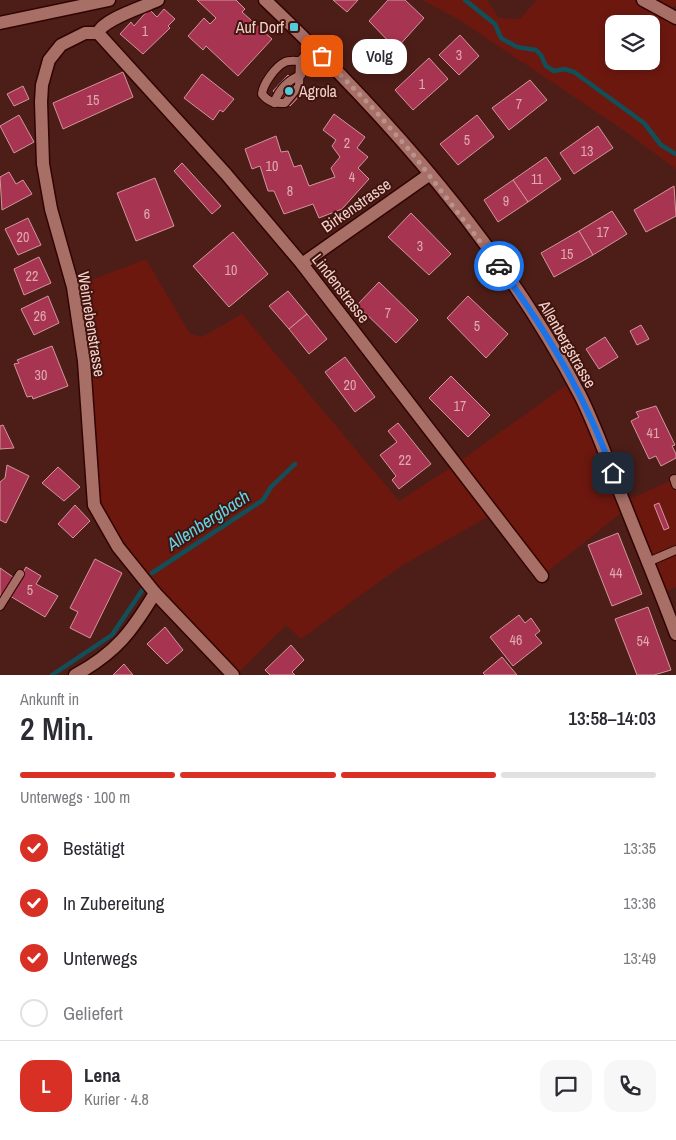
<!DOCTYPE html>
<html lang="de">
<head>
<meta charset="utf-8">
<style>
  :root { --surface:#fff; --page:#f7f7f7; --text:#2b2b33; --muted:#7c7c81; --line:#e1e1e2; --accent:#d93025 }
  body { margin:0; font-family:"Archivo Narrow",sans-serif; background:var(--page); color:var(--text); height:100vh; display:flex; flex-direction:column; font-size:19px; white-space:nowrap }
  * { box-sizing:border-box; margin:0 }
  p { font-size:16px; color:var(--muted) }
  .icon { flex:none; width:28px; height:28px; fill:none; stroke:currentColor; stroke-width:2; stroke-linecap:round; stroke-linejoin:round }
  .map { position:relative; height:675px; overflow:hidden }
  .drawer { display:flex; flex-direction:column; background:var(--surface); flex:1 }
  .drawer>* { flex:none }
  .fabs { position:absolute; left:605px; top:15px; display:grid; gap:10px }
  .fabs a { display:grid; place-items:center; width:55px; height:55px; border-radius:10px; background:var(--surface); box-shadow:0 2px 8px #0003; font-size:25px }
  .pin { position:absolute; display:grid; place-items:center; width:42px; height:42px; color:#fff; margin:-21px; border-radius:10px; box-shadow:0 2px 8px #0006 }
  .courier { position:absolute; display:grid; place-items:center; width:50px; height:50px; margin:-25px; border:4px solid #1a73e8; border-radius:50%; background:#fff; color:#222; box-shadow:0 1px 6px #0007 }
  .bubble { position:absolute; height:35px; border-radius:15px; background:var(--surface); box-shadow:0 2px 8px #0003; font-size:16px; font-weight:600; line-height:35px; text-align:center }
  .overview em { font-style:normal; font-weight:600 }
  .overview div { display:flex; flex-direction:column-reverse }
  .overview { display:flex; align-items:center; justify-content:space-between; height:85px; padding:0 20px }
  h1 { font-size:32px; font-weight:600; line-height:38px }
  .bar { display:grid; grid-template-columns:repeat(4,1fr); gap:8px 5px; align-content:center; height:60px; padding:0 20px }
  .bar i { height:6px; border-radius:4px; background:var(--line) }
  .bar .active { background:var(--accent) }
  .bar p { grid-column:span 4 }
  .line { display:flex; align-items:center; gap:12px; padding:0 20px; border-top:1px solid var(--line) }
  .line div { flex:1 }
  .round { display:grid; place-items:center; flex:none; width:52px; height:52px; border-radius:15px; background:var(--page) }
  ol { padding:0 20px; list-style:none }
  li { display:flex; align-items:center; gap:15px; height:55px }
  li p { margin-inline-start:auto }
  li .icon { padding:5px; border-radius:50%; background:var(--accent); color:#fff; stroke-width:4 }
  li:last-child { color:var(--muted) }
  li i { width:28px; height:28px; border:2px solid var(--line); border-radius:50% }
  .map>svg:first-child { display:block }
  .green { fill:#6c180f; fill-rule:evenodd }
  .lines { fill:none; stroke-linecap:round; stroke-linejoin:round }
  .stream { stroke:#134f58; stroke-width:4.5 }
  .building { fill:#a73450; stroke:#d2969e }
  .service-casing { stroke:#310402; stroke-width:10 }
  .minor-casing { stroke:#310402; stroke-width:15 }
  .tertiary-casing { stroke:#310402; stroke-width:15 }
  .service { stroke:#a76f66; stroke-width:8 }
  .minor { stroke:#a76f66; stroke-width:12 }
  .tertiary { stroke:#a76f66; stroke-width:12 }
  .done { stroke:#b8938e; stroke-width:5; stroke-dasharray:0 9 }
  .route { stroke:#1a73e8; stroke-width:6 }
  .poi-dot { fill:#54cadd; stroke:#42140e; stroke-width:2 }
  .labels { text-anchor:middle; dominant-baseline:central; stroke-width:4; stroke-linejoin:round; paint-order:stroke }
  .number-label { font-size:14px; fill:#dfaaae }
  .poi-label { font-size:16px; fill:#f2d2cd; stroke:#42140e; text-anchor:end }
  .street-label { font-size:16px; fill:#f2d2cd; stroke:#42140e }
  .water-label { font-size:18px; font-style:italic; fill:#5dd4e7; stroke:#42140e }
</style>
</head>
<body>
<div class="map">
<svg width="676" height="675" viewBox="0 0 676 675">
  <rect width="100%" height="100%" fill="#4d1e18"/>
  <g class="green">
    <path d="M422 0H487L499 18 520 19 537 0H676V5L666 13 676 18V169L622 129 458 19ZM614 24H651V61H614Z"/>
    <path d="M146 259 190 334 202 337 242 314 399 501 456 464 565 386 580 395 624 502 676 478V587L661 593 626 509 542 576 493 514 401 566 301 639 286 625 236 675 155 593 94 505 73 287Z"/>
  </g>
  <g class="lines">
    <g class="stream">
      <path d="M465 0 495 24 501 38 517 47 536 50 541 55 546 66 554 71 564 69 574 72 644 123 661 145 676 154"/>
      <path d="M152 573 263 500 271 487 295 464"/>
      <path d="M52 675 112 635 143 589"/>
    </g>
  </g>
  <g class="building">
    <path d="M197 0H236L245 9 242 12 272 39 238 76 206 46 203 50 188 36 204 18 210 24 216 18Z"/>
    <path d="M333 0H358L347 12Z"/>
    <path d="M388 0H405L424 18 396 49 369 21Z"/>
    <path d="M149 9 157 17 164 9 175 19 168 26 170 28 143 54 120 34 131 22 134 26Z"/>
    <path d="M460 35 479 56 459 75 439 55Z"/>
    <path d="M429 58 448 79 413 110 395 90Z"/>
    <path d="M123 72 133 97 63 129 53 103Z"/>
    <path d="M202 74 234 99 223 112 220 110 213 120 184 98Z"/>
    <path d="M288 75 304 91 290 106 273 91Z"/>
    <path d="M530 80 547 100 509 130 492 108Z"/>
    <path d="M23 86 29 99 14 106 7 94Z"/>
    <path d="M334 114 365 137 357 148 368 157 358 168 369 179 342 209 319 218 313 204 284 214 274 191H268L260 166 252 169 245 149 276 136 281 152 288 151 294 167 301 165 309 186 335 177 331 168 340 157 332 146 336 140 323 130Z"/>
    <path d="M19 115 34 142 14 153 0 126Z"/>
    <path d="M477 115 494 137 458 165 440 144Z"/>
    <path d="M598 126 613 148 574 174 560 153Z"/>
    <path d="M546 157 561 179 528 202 513 180Z"/>
    <path d="M182 163 221 206 212 214 174 171Z"/>
    <path d="M9 172 16 184 23 180 32 194 2 210 0 177Z"/>
    <path d="M155 178 174 226 136 241 117 193Z"/>
    <path d="M513 180 528 202 498 222 484 200Z"/>
    <path d="M674 186 676 216 646 232 634 210Z"/>
    <path d="M612 211 627 234 593 255 579 231Z"/>
    <path d="M411 213 451 254 429 275 388 237Z"/>
    <path d="M28 218 41 245 18 255 5 229Z"/>
    <path d="M579 231 593 255 554 277 541 253Z"/>
    <path d="M233 232 268 274 229 307 193 266Z"/>
    <path d="M39 257 51 283 24 295 14 269Z"/>
    <path d="M379 282 418 320 396 343 357 305Z"/>
    <path d="M288 291 307 314 289 329 269 306Z"/>
    <path d="M48 296 59 323 34 335 21 309Z"/>
    <path d="M468 296 508 334 486 358 447 318Z"/>
    <path d="M307 314 327 339 309 354 289 329Z"/>
    <path d="M641 325 649 339 637 345 630 331Z"/>
    <path d="M605 337 618 357 599 369 586 349Z"/>
    <path d="M52 346 68 386 33 399 32 396 27 397 14 364 19 363 17 360Z"/>
    <path d="M345 357 375 397 355 412 325 372Z"/>
    <path d="M451 376 490 415 468 437 429 398Z"/>
    <path d="M656 406 675 445 672 446 676 454V458L661 466 656 456 649 459 631 421 639 417 636 412Z"/>
    <path d="M398 423 431 464 399 489 392 480 396 476 380 455 397 442 388 431Z"/>
    <path d="M3 425 14 448 0 449V426Z"/>
    <path d="M7 465 29 476 6 523 0 520V482L5 478Z"/>
    <path d="M58 467 80 487 64 501 42 483Z"/>
    <path d="M659 503 669 528 664 530 654 505Z"/>
    <path d="M75 505 90 521 73 538 58 524Z"/>
    <path d="M618 533 642 594 612 606 588 545Z"/>
    <path d="M95 559 122 573 90 638 70 628 78 612 70 608Z"/>
    <path d="M26 567 41 576 36 584 58 596 45 617 10 596Z"/>
    <path d="M0 568 13 577 1 597 0 596Z"/>
    <path d="M648 607 671 670 654 675H637L615 619Z"/>
    <path d="M519 615 525 623 531 618 540 631 535 635 542 643 513 666 490 637Z"/>
    <path d="M165 627 183 650 167 664 147 644Z"/>
    <path d="M291 645 304 660 292 672 295 675H270L265 670Z"/>
    <path d="M502 657 517 675H485L483 673Z"/>
    <path d="M124 664 133 675H113Z"/>
  </g>
  <g class="lines">
    <g class="service-casing">
      <g id="service">
        <path d="M300 61C295 61 289 60 285 62 275 67 263 84 262 94 269 103 275 103 285 103L299 86 300 61 313 46"/>
        <path d="M274 103C279 90 288 80 301 75"/>
        <path d="M674 479 676 485"/>
        <path d="M648 562 676 550"/>
        <path d="M0 606 20 574"/>
      </g>
    </g>
    <g class="minor-casing">
      <g id="minor">
        <path d="M158 0C144 7 103 19 98 33H85L61 45 49 60 42 85 41 102 43 164 51 209 73 287 84 361 94 505 118 547 155 593 233 675"/>
        <path d="M643 0 676 18"/>
        <path d="M98 33 226 174 302 264 542 576"/>
        <path d="M302 264 430 174"/>
        <path d="M75 675C116 653 132 631 155 593"/>
      </g>
    </g>
    <g class="tertiary-casing">
      <g id="tertiary">
        <path d="M265 0C387 116 502 245 580 395 598 431 610 468 625 505 642 548 660 591 676 634"/>
        <path d="M0 23 109 0"/>
      </g>
    </g>
    <use href="#service" class="service"/>
    <use href="#minor" class="minor"/>
    <use href="#tertiary" class="tertiary"/>
  </g>
  <g class="lines">
    <path class="done" d="M322 56 370 105 412 153 499 266"/>
    <path class="route" d="M499 266C546 329 587 399 613 473"/>
  </g>
  <g class="poi-dot">
    <rect x="289" y="22" width="10" height="10" rx="2.5"/>
    <circle cx="289" cy="91" r="5"/>
  </g>
  <g class="labels">
    <g class="number-label">
      <text x="145" y="31">1</text>
      <text x="459" y="55">3</text>
      <text x="422" y="84">1</text>
      <text x="93" y="100">15</text>
      <text x="519" y="104">7</text>
      <text x="467" y="140">5</text>
      <text x="347" y="143">2</text>
      <text x="587" y="151">13</text>
      <text x="272" y="166">10</text>
      <text x="352" y="177">4</text>
      <text x="537" y="179">11</text>
      <text x="290" y="191">8</text>
      <text x="506" y="201">9</text>
      <text x="147" y="214">6</text>
      <text x="603" y="232">17</text>
      <text x="23" y="237">20</text>
      <text x="420" y="246">3</text>
      <text x="567" y="254">15</text>
      <text x="231" y="270">10</text>
      <text x="32" y="276">22</text>
      <text x="388" y="313">7</text>
      <text x="40" y="316">26</text>
      <text x="477" y="326">5</text>
      <text x="41" y="375">30</text>
      <text x="350" y="385">20</text>
      <text x="460" y="406">17</text>
      <text x="653" y="433">41</text>
      <text x="405" y="460">22</text>
      <text x="616" y="573">44</text>
      <text x="30" y="590">5</text>
      <text x="516" y="640">46</text>
      <text x="643" y="641">54</text>
    </g>
    <g class="poi-label">
      <text x="284" y="27">Auf Dorf</text>
      <text x="299" y="91" text-anchor="start">Agrola</text>
    </g>
    <g class="street-label">
      <text transform="translate(356 205) rotate(-35)">Birkenstrasse</text>
      <text transform="translate(341 288) rotate(52)">Lindenstrasse</text>
      <text transform="translate(92 324) rotate(81)">Weinrebenstrasse</text>
      <text transform="translate(568 344) rotate(60)">Allenbergstrasse</text>
    </g>
    <g class="water-label">
      <text transform="translate(208 520) rotate(-33)">Allenbergbach</text>
    </g>
  </g>
</svg>
<div class="fabs">
<a><svg class="icon" aria-label="layers" viewBox="0 0 24 24"><path d="M12 4l9 5-9 5-9-5zM3 14l9 5 9-5"/></svg></a>
</div>
<div class="pin" style="left:322px;top:56px;background:#ea580c"><svg class="icon" aria-label="bag" viewBox="0 0 24 24"><path d="M5 8h14l-1 12H6zM9 8a3 3 0 0 1 6 0"/></svg></div>
<div class="pin" style="left:613px;top:473px;background:#1f2937"><svg class="icon" aria-label="home" viewBox="0 0 24 24"><path d="M3 11l9-7 9 7M6 9v11h12V9"/></svg></div>
<div class="courier" style="left:499px;top:266px"><svg class="icon" aria-label="car" viewBox="0 0 24 24"><path d="M5 17H2v-5l4-1 3-4h7l3 4 3 1v5h-3M9 17h6M6 11h13"/><circle cx="7" cy="17" r="2"/><circle cx="17" cy="17" r="2"/></svg></div>
<div class="bubble" style="left:352px;top:39px;width:55px">Volg</div>
</div>
<section class="drawer">
<div class="overview"><div><h1>2 Min.</h1><p>Ankunft in</p></div><em>13:58–14:03</em></div>
<div class="bar"><i class="active"></i><i class="active"></i><i class="active"></i><i></i><p>Unterwegs · 100 m</p></div>
<ol>
<li><svg class="icon" aria-label="check" viewBox="0 0 24 24"><path d="M5 12l5 5 9-10"/></svg>Bestätigt<p>13:35</p></li>
<li><svg class="icon" aria-label="check" viewBox="0 0 24 24"><path d="M5 12l5 5 9-10"/></svg>In Zubereitung<p>13:36</p></li>
<li><svg class="icon" aria-label="check" viewBox="0 0 24 24"><path d="M5 12l5 5 9-10"/></svg>Unterwegs<p>13:49</p></li>
<li><i></i>Geliefert</li>
</ol>
<div class="line" style="height:90px"><b class="round" style="background:var(--accent);color:#fff">L</b><div><b>Lena</b><p>Kurier · 4.8</p></div><a class="round"><svg class="icon" aria-label="chat" viewBox="0 0 24 24"><path d="M4 5h16v11H9l-5 4z"/></svg></a><a class="round"><svg class="icon" aria-label="phone" viewBox="0 0 24 24"><path d="M5 4h4l2 5-3 2q2 4 5 5l2-3 5 2v4C11 20 4 13 5 4z"/></svg></a></div>
</section>
</body>
</html>
